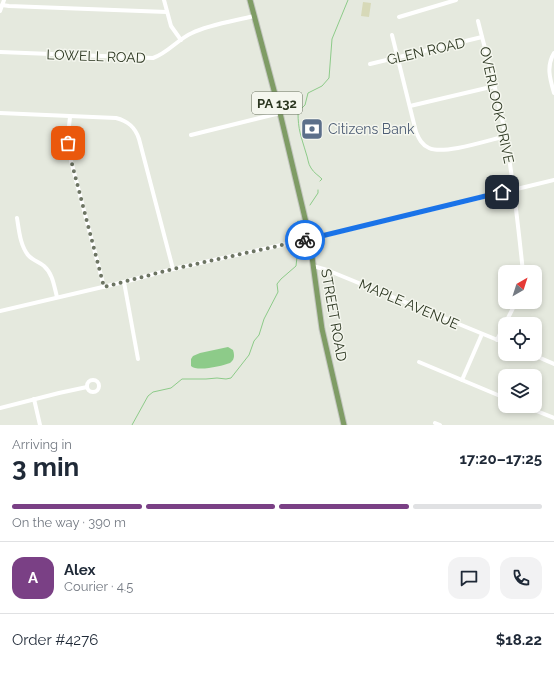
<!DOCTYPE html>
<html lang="en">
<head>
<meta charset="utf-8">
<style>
  :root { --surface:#fff; --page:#f2f2f3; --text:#1f2937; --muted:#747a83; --line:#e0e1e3; --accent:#7a4085 }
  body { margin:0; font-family:Raleway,sans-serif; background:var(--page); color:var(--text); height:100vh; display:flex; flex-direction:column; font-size:15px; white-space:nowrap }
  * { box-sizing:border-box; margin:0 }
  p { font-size:13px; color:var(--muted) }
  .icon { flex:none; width:22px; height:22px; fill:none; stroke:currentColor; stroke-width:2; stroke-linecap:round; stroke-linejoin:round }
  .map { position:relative; height:425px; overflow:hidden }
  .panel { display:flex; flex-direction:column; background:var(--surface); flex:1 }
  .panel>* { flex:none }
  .needle { width:26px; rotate:39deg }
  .tools { position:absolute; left:498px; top:265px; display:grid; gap:8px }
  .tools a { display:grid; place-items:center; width:44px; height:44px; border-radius:8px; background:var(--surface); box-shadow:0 2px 6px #0003; font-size:20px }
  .pin { position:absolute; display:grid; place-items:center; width:34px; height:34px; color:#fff; margin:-17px; border-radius:8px; box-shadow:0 2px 6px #0006 }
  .courier { position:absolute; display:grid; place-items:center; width:40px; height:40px; margin:-20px; border:3px solid #1a73e8; border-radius:50%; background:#fff; color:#222; box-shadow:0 1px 5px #0007 }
  .head em { font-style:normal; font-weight:700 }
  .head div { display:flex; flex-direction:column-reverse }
  .head { display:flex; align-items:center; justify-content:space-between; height:68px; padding:0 12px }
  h1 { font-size:26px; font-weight:700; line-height:30px }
  .bar { display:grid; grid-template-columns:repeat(4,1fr); gap:6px 4px; align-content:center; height:48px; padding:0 12px }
  .bar i { height:5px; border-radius:3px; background:var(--line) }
  .bar .on { background:var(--accent) }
  .bar p { grid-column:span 4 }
  .line { display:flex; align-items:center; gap:10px; padding:0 12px; border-top:1px solid var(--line) }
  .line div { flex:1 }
  .round { display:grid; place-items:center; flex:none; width:42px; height:42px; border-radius:12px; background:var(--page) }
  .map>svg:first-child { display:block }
  .green { fill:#d7d9b8 }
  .water { fill:#8dcb89 }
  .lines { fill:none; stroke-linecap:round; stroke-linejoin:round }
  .stream { stroke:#8dcb89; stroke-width:1 }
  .major-casing { stroke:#c4c7c1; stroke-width:7 }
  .minor { stroke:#fff; stroke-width:4 }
  .major { stroke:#7f9c65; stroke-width:5 }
  .done { stroke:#6d7563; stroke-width:4; stroke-dasharray:0 7.2 }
  .route { stroke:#1a73e8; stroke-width:5 }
  .labels { text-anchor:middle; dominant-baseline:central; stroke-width:3; stroke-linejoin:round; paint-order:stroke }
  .shield { fill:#f4f6ee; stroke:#68705e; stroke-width:1 }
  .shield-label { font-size:13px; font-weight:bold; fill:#2c3721 }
  .street-label { font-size:14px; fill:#2c3721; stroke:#f4f6ee }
  .service-label { font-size:14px; fill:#4e5e75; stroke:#f4f6ee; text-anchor:start }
</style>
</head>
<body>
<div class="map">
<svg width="554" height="425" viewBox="0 0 554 425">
  <rect width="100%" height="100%" fill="#e5e9de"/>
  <path class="green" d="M363 2 371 3 369 17 361 16Z"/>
  <path class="water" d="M228 347 233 350C235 356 234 360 230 363 222 366 197 372 191 366V359L193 356 200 353Z"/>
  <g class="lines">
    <g class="stream">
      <path d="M320 181 322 179C318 175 314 173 311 168 308 164 308 158 306 153 301 136 298 130 298 112L305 105 308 93 322 86 329 78 332 39 348 0"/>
      <path d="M310 205 318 193V190"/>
      <path d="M295 237 296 225 298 221"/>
      <path d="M132 425 148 396 153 392 171 388 182 379H206L217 378 226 379 231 378 249 355 254 341 259 335 264 319 278 292 277 284 281 279 296 266 298 248"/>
    </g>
    <g class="major-casing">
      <path id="major" d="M250 0 280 113 309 235 322 329 344 425"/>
    </g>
    <g class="minor">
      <path d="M164 0 171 26 181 40"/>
      <path d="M2 5 9 6 167 12"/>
      <path d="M0 11 4 0"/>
      <path d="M399 17 456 0"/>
      <path d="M478 21C487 57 497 92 504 128 513 175 518 224 523 272"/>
      <path d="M392 35 416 132C419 139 422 145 429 148 444 155 489 140 506 136"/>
      <path d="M0 52 153 58C168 53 178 39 192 33 210 24 234 21 254 16"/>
      <path d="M554 53C546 66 550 79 554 93"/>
      <path d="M370 64 482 37"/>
      <path d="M410 106 495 86"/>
      <path d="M0 113 116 118C128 121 135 127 139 139L173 269"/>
      <path d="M70 117 68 135 69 153 104 287"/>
      <path d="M191 135 280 113"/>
      <path d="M17 218C19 230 20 245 28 255 32 260 39 262 44 266 53 274 54 286 57 297"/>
      <path d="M313 266 327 270 505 343"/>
      <path d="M124 282 138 359"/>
      <path d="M0 311 124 282 173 269 318 237 554 180"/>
      <path d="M497 340 516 302"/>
      <path d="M531 354 554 364"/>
      <path d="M419 362 505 398"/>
      <path d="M462 380 482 334"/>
      <circle cx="93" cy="386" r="6"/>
      <path d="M34 399 40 425"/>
      <path d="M524 406 554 418"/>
      <path d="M0 408 59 393 87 387"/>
      <path d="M435 423 440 425"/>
    </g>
    <use href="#major" class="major"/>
  </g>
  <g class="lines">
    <path class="done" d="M68 143 71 160 104 287 173 269 305 240"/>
    <path class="route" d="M305 240 502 192"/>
  </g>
  <defs>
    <g id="bank-square" transform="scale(1.15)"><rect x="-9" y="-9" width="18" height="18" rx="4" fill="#5c6f8a" stroke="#f4f6ee"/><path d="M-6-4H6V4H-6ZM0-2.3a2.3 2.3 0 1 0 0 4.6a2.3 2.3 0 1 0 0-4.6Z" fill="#fff"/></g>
  </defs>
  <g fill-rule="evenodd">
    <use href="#bank-square" x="312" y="129"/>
  </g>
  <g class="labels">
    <rect class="shield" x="252" y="92" width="50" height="22" rx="3"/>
    <g class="shield-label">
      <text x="277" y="103">PA 132</text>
    </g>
    <g class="street-label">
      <text transform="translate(426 51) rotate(-13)">GLEN ROAD</text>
      <text transform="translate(96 56) rotate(2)">LOWELL ROAD</text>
      <text transform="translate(497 105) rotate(78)">OVERLOOK DRIVE</text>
      <text transform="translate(409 304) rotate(23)">MAPLE AVENUE</text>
      <text transform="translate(334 315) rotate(80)">STREET ROAD</text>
    </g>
    <g class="service-label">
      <text x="328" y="129">Citizens Bank</text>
    </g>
  </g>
</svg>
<div class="tools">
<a><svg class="needle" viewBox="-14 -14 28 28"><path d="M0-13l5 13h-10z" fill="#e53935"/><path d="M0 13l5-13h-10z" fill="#747a83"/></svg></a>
<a><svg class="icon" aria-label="locate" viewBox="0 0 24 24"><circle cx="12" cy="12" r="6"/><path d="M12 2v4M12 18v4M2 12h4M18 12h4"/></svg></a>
<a><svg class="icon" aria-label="layers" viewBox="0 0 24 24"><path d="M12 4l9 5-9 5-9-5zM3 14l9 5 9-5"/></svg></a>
</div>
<div class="pin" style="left:68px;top:143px;background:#ea580c"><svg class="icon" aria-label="bag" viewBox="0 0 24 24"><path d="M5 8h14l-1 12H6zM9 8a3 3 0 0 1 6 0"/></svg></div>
<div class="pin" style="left:502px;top:192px;background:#1f2937"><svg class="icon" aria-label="home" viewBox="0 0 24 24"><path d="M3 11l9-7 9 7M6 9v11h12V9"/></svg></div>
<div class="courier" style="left:305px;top:240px"><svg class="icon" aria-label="bike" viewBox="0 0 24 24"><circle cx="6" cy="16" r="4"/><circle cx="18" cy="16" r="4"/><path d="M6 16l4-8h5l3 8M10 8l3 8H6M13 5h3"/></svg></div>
</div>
<section class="panel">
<div class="head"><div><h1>3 min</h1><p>Arriving in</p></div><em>17:20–17:25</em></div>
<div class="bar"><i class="on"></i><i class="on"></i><i class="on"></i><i></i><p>On the way · 390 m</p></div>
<div class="line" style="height:72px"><b class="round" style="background:var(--accent);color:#fff">A</b><div><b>Alex</b><p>Courier · 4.5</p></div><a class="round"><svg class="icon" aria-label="chat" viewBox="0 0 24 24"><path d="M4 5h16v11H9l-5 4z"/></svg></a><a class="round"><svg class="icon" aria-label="phone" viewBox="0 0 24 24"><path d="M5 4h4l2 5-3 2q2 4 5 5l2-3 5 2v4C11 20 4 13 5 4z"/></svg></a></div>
<div class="line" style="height:52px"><div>Order #4276</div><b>$18.22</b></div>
</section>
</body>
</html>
